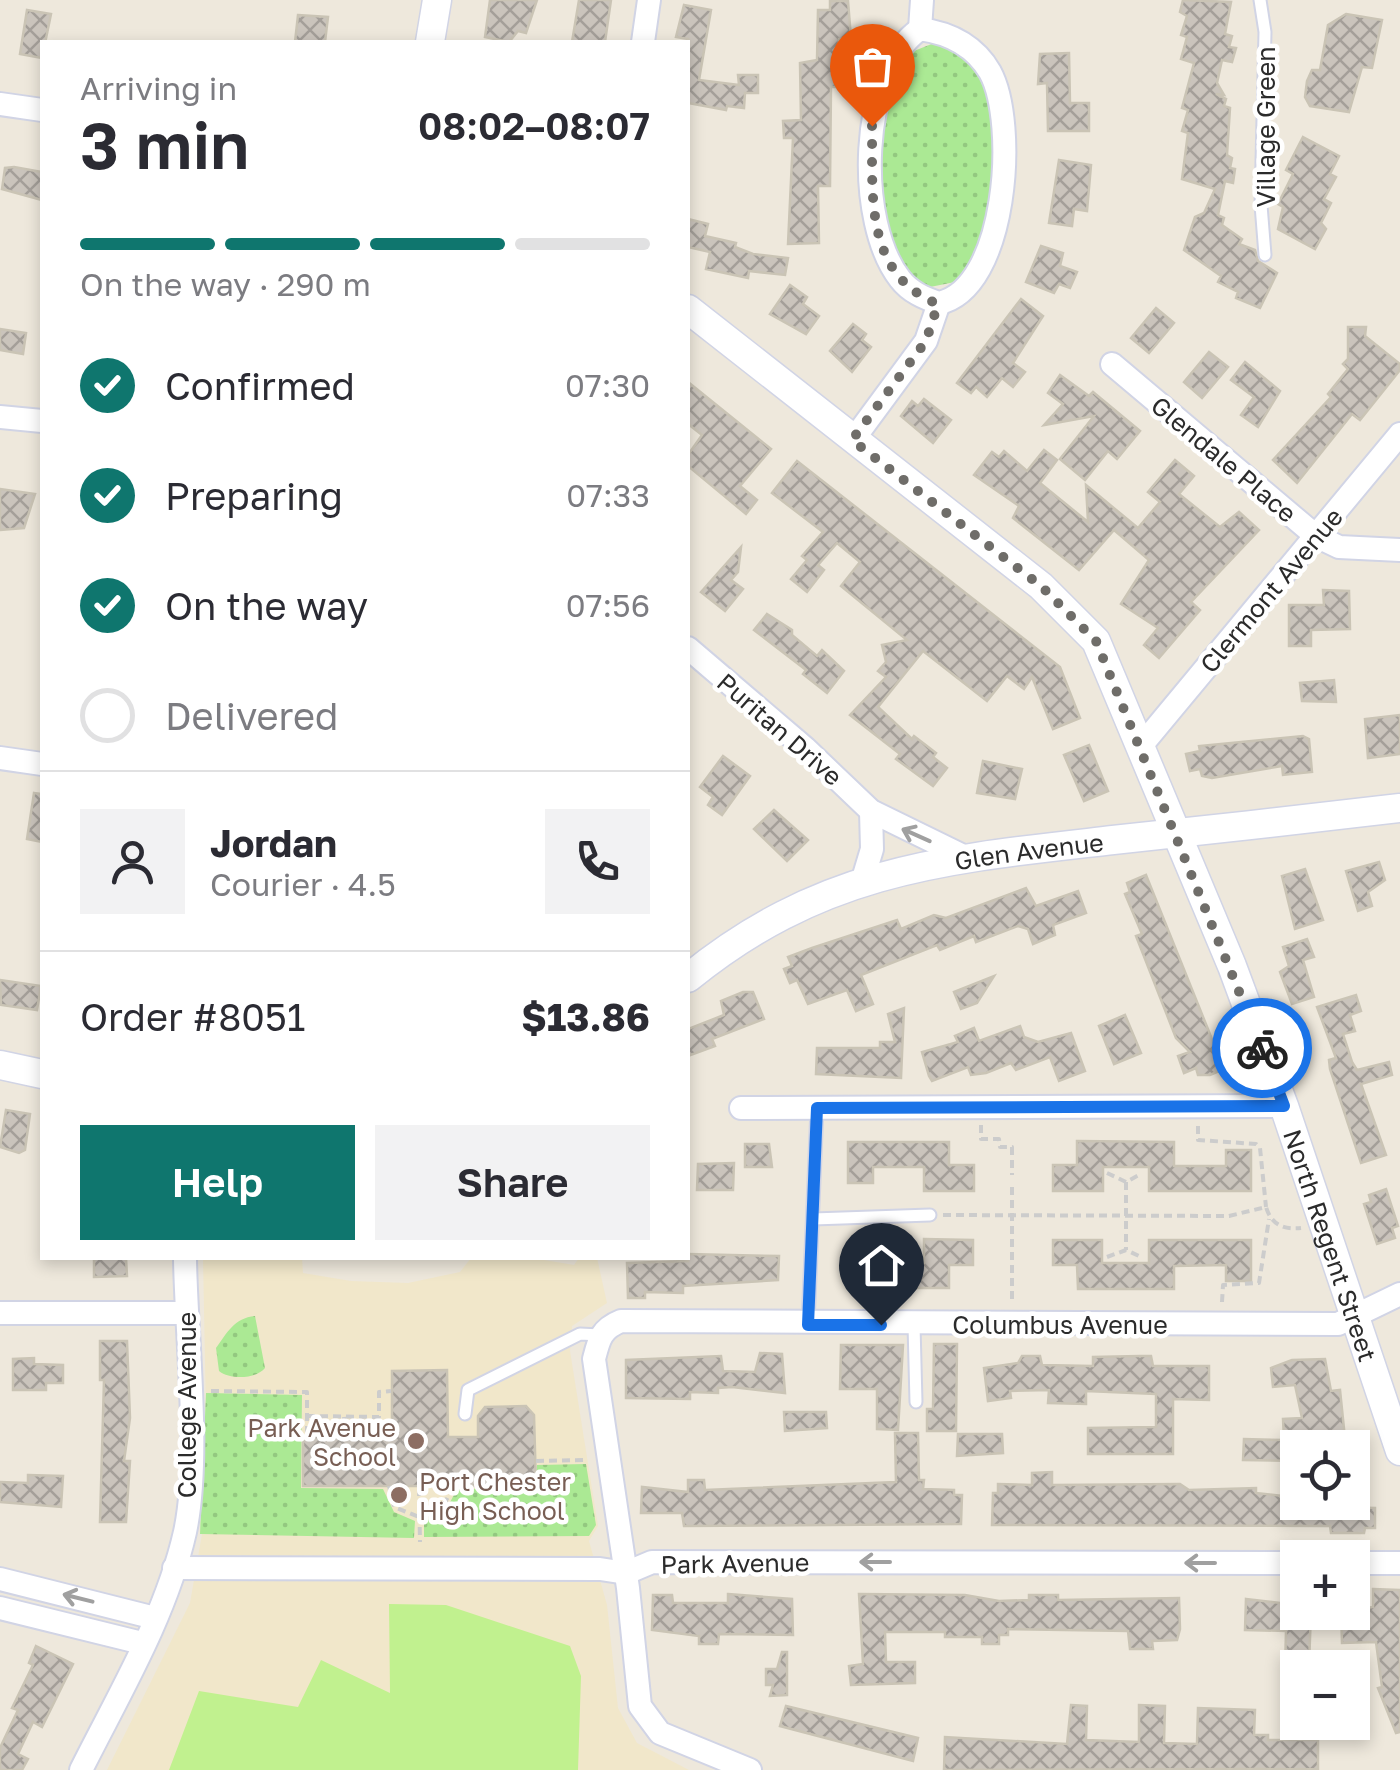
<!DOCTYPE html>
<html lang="en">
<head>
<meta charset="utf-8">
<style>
  :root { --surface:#fff; --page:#f2f2f3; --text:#2b2b33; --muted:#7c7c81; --line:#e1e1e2; --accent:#0f766e }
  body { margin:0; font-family:"Golos Text",sans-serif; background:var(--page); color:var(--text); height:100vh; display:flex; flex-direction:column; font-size:38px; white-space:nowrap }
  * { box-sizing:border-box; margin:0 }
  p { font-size:32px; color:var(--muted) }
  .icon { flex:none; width:55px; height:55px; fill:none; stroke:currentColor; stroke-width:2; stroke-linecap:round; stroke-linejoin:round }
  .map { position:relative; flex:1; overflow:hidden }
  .details { position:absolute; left:40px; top:40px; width:650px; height:1220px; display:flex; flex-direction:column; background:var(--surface); border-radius:0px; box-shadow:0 5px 15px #0003 }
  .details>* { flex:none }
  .tools { position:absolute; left:1280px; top:1430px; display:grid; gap:20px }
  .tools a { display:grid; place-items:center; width:90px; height:90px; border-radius:0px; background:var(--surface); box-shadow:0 5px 15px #0003; font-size:50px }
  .pin { position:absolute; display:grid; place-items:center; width:85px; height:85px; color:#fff; margin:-102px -42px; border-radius:50% 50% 50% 0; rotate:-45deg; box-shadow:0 0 10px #0007 }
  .pin .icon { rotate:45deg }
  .courier { position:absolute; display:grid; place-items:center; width:100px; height:100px; margin:-50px; border:8px solid #1a73e8; border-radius:50%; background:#fff; color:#222; box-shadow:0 2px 12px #0007 }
  .head em { font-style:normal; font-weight:600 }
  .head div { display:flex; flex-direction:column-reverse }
  .head { display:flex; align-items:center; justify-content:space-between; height:170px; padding:0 40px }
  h1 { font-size:65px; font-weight:600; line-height:75px }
  .bar { display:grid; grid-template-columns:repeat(4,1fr); gap:15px 10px; align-content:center; height:120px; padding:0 40px }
  .bar i { height:12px; border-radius:8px; background:var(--line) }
  .bar .current { background:var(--accent) }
  .bar p { grid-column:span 4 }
  .line { display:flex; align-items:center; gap:25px; padding:0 40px; border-top:2px solid var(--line) }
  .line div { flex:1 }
  .round { display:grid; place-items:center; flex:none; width:105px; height:105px; border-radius:0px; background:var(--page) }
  ol { padding:0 40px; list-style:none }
  li { display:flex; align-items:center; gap:30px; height:110px }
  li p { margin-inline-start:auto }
  li .icon { padding:10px; border-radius:50%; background:var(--accent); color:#fff; stroke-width:4 }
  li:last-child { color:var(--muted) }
  li i { width:55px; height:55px; border:5px solid var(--line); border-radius:50% }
  .button { display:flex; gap:20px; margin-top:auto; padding:20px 40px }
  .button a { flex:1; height:115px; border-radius:0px; background:var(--accent); color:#fff; font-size:40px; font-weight:600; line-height:115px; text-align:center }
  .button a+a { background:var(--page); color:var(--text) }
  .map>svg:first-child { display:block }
  .education { fill:#f1e7ca }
  .green { fill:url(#green-dots) }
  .pitch { fill:#c1f18f }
  .building { fill:url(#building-cross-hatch); stroke:#cac4b5; stroke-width:2.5 }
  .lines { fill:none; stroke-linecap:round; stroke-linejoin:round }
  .service-casing { stroke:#d1d4e5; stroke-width:15 }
  .minor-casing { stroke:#d1d4e5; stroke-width:26 }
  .tertiary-casing { stroke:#d1d4e5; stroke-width:31 }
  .path { stroke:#ccc; stroke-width:4; stroke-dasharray:8 5; stroke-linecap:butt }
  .service { stroke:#fff; stroke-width:11 }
  .minor { stroke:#fff; stroke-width:22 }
  .tertiary { stroke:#fff; stroke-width:28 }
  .oneway { stroke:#a0a0a0 }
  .done { stroke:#6f6d69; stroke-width:10; stroke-dasharray:0 18 }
  .route { stroke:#1a73e8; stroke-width:12 }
  .education-dot { fill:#8d6e63; stroke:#fff; stroke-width:4 }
  .labels { text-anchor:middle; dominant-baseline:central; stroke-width:9; stroke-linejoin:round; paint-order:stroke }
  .street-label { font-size:25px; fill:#2b2b2b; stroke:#fff }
  .education-label { font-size:25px; fill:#785e54; stroke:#fff; text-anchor:end }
</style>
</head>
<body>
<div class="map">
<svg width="1400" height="1770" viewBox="0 0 1400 1770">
  <defs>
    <pattern id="green-dots" width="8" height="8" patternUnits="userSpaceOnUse" patternTransform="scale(2.5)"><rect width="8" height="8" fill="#abe994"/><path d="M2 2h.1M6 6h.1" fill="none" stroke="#93c880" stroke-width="1.8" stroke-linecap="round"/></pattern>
    <pattern id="building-cross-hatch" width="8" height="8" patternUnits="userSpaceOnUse" patternTransform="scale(2.5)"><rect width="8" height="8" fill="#cac4bc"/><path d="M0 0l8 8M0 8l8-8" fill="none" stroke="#a49f99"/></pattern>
  </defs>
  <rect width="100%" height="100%" fill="#eee8dc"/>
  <path class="education" d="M203 1258H302L303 1273 351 1281 408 1283 460 1272 471 1258H532L574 1265 579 1258H597L607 1303 572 1326 570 1351 598 1526 589 1541 607 1605 618 1708 637 1743 689 1770H107L190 1603 202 1534 207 1464Z"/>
  <g class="green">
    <path d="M934 43C994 58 995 116 993 168 992 185 994 206 989 221 981 243 970 264 955 282L930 287C872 270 876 146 887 99 891 84 898 69 904 55Z"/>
    <path d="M255 1316 265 1368C256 1379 230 1380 219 1371L216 1348C227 1333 234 1318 255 1316Z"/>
    <path d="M206 1393 302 1395 301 1488 383 1489 394 1512 415 1521 414 1538 200 1534Z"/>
    <path d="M586 1464 596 1525 589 1536 424 1537V1522L446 1510 457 1489 535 1488 537 1465Z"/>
  </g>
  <path class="pitch" d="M389 1604 446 1605 570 1646 581 1676 578 1770H169L199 1691 298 1707 321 1660 390 1693Z"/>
  <g class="building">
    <path d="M490 0H537L526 33 518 31 509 42 485 37Z"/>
    <path d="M579 0H611L605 42H572Z"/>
    <path d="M1183 0 1231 2 1225 34 1232 36 1229 47 1236 48 1232 62 1222 60 1217 83 1224 95 1216 94 1226 99 1224 106 1230 108 1227 155 1232 158 1230 168 1235 169 1233 183 1225 181 1218 215 1224 218 1222 225 1242 239 1239 244 1255 250 1258 261 1277 273 1260 308 1236 298 1238 292 1218 282 1221 276 1184 250 1195 217 1204 213 1215 189 1182 179 1188 133 1182 131 1188 110 1182 108 1194 63 1181 59 1187 37 1181 35 1187 16 1180 12Z"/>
    <path d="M830 1H848L851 38 839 39 836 87H831L830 186H818L819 243 788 244 793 138H784L783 121 801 120 800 63 817 60 818 10H830Z"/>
    <path d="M684 5 711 10 699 80 739 85 738 75H758V93H745L744 108 727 106 726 110 688 103V39L676 37Z"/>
    <path d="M27 10 51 14 42 58 20 54Z"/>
    <path d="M1346 14 1382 20 1372 68 1362 67 1349 112 1310 106 1305 97 1307 81 1312 70H1320L1328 25Z"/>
    <path d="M298 15 328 17 325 42H295Z"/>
    <path d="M1069 53 1070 103H1089V131H1048L1047 83 1038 84 1040 54Z"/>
    <path d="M1303 137 1339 156 1330 174 1336 177 1324 199 1331 203 1321 223 1326 229 1315 249 1278 229 1283 207 1278 204 1293 174 1286 170Z"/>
    <path d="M1059 160 1091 165 1087 211 1074 209 1072 226 1049 223Z"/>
    <path d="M14 167 42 172V200L2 189 5 168Z"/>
    <path d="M688 219 708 224 705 236 736 243 735 247 753 254 788 258 785 275 749 271 748 278 706 269 710 252 688 247Z"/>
    <path d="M1041 246 1063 253 1060 266 1077 272 1070 288 1059 284 1054 293 1026 282Z"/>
    <path d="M790 285 807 297 803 304 819 316 806 334 770 314Z"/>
    <path d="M1021 299 1043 316 1013 363 1025 372 1013 387 1002 378 987 397 976 387 971 393 957 383Z"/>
    <path d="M1156 308 1174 323 1149 353 1131 338Z"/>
    <path d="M853 324 866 334 862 340 871 347 852 372 830 351Z"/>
    <path d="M1348 327H1366L1365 336 1400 364V370L1360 420 1352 414 1297 483 1273 460 1331 397 1328 394 1348 369 1343 364 1348 359Z"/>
    <path d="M0 329 26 333 23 354 0 350Z"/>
    <path d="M1209 352 1228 367 1202 398 1184 382Z"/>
    <path d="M1245 362 1280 391 1258 427 1241 415 1254 397 1231 380Z"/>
    <path d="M1060 375 1089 396 1093 392 1140 431 1117 459 1108 451 1085 480 1060 459 1094 416 1044 425 1063 404 1048 393Z"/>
    <path d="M688 382 771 449 740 486 757 500 746 514 688 466V455L702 435 688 424Z"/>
    <path d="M924 399 951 420 933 443 901 416 912 401 918 406Z"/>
    <path d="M1044 450 1057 460 1040 483 1088 522 1086 485 1138 528 1160 502 1148 492 1175 460 1194 476 1179 494 1220 527 1239 512 1259 530 1191 602 1200 610 1159 658 1144 645 1158 628 1121 604 1149 560 1114 530 1079 570 1013 518 1019 506 974 475 992 452 999 457 1004 451 1027 471Z"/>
    <path d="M797 461 1060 667 1080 718 1053 729 1032 677 1024 689 1007 676 987 701 923 651 878 707 912 739 914 736 936 753 933 757 947 768 933 786 896 759 900 754 850 715 886 677 878 671 886 662 882 645 907 640 841 586 860 562 837 543 818 565 824 570 807 592 791 579 807 560 802 556 823 532 772 493Z"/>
    <path d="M0 489 35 494 24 528 0 530Z"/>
    <path d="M741 547 738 572 731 580 743 589 725 611 701 592Z"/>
    <path d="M1323 590 1349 591 1350 629 1311 630V646H1289V605H1324Z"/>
    <path d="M767 614 792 630V635L817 656 822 650 844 671 827 693 803 674 806 670 754 630Z"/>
    <path d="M1334 680 1336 702 1302 701 1300 683Z"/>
    <path d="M1400 715V754L1368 758 1365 719Z"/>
    <path d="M1303 736 1309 739 1312 772 1283 775 1282 766 1212 778 1202 776 1200 769 1190 771 1186 754 1200 751 1199 746Z"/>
    <path d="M1089 745 1108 791 1084 801 1064 755Z"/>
    <path d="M723 756 750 776 722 815 708 805 713 797 700 787Z"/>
    <path d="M983 761 1022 769 1015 799 977 793Z"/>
    <path d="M34 793 42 794V842L27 839Z"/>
    <path d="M774 810 808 840 787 861 754 829Z"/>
    <path d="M1379 862 1385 880 1368 892 1372 906 1358 911 1346 871Z"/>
    <path d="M1305 869 1323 920 1295 929 1282 876Z"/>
    <path d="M1146 875 1224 1069 1210 1075H1198L1196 1068 1184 1073 1178 1056 1190 1052 1176 1038 1136 936 1142 934 1125 894 1130 892 1127 883Z"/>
    <path d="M1026 888 1036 906 1078 891 1086 913 1053 925 1055 935 1033 944 1028 929 1018 926 976 942 974 936 940 950 937 945 861 975 873 1004 856 1011 847 990 808 1004 797 980 790 983 784 969 792 966 788 957 812 948 897 920 901 929 934 915 946 918Z"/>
    <path d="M1307 939 1314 957 1303 960 1314 997 1292 1004 1280 972 1289 966 1283 947Z"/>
    <path d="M994 976 977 1003 961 1009 954 992Z"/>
    <path d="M0 980 41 986 37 1010 1 1005Z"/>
    <path d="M743 992H753L764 1019 712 1039 715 1046 688 1056V1029L724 1015 721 1001Z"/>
    <path d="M1356 995 1361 1011 1350 1015 1355 1031 1343 1034 1352 1062 1357 1070 1389 1062 1392 1075 1361 1084 1386 1155 1361 1163 1330 1069 1329 1060 1336 1058 1317 1007Z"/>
    <path d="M904 1008 901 1078 816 1074 817 1048H880V1042H895L888 1014Z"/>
    <path d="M1125 1015 1141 1053 1114 1064 1099 1026Z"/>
    <path d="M1020 1026 1024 1037 1038 1042 1071 1033 1085 1071 1059 1081 1050 1057 1016 1070 1011 1063 986 1073 971 1075 968 1067 932 1081 929 1076 922 1052 958 1042 955 1036 974 1028 979 1041Z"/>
    <path d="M6 1110 30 1114 25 1150 19 1153 0 1147Z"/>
    <path d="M1077 1141 1174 1142V1166H1226V1150H1251V1191H1149V1167H1103V1191H1053V1165H1077Z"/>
    <path d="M848 1142H949V1165H974V1191H924V1167H873V1183H848Z"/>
    <path d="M745 1144H769L772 1167H745Z"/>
    <path d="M734 1163 733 1190H697L698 1164Z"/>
    <path d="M1386 1189 1398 1226 1392 1228 1395 1238 1377 1244 1364 1204 1371 1202 1369 1195Z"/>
    <path d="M924 1239 973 1240V1265H949V1288H848V1247H873V1263H924Z"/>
    <path d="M1053 1240H1102V1263H1149V1240H1251V1281H1226V1265L1174 1266V1289H1078L1077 1265H1053Z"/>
    <path d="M688 1254 779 1256 778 1280 683 1286V1293L645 1292V1298H628L627 1263 688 1261Z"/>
    <path d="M94 1258H126L127 1276 94 1277Z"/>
    <path d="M100 1341H127L130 1418 124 1461H130L126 1522H100L104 1380H100Z"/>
    <path d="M934 1344H957L956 1431H927V1409H933Z"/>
    <path d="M841 1345H903L898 1430 877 1429V1389H840Z"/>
    <path d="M760 1353 782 1354 785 1393 732 1387 718 1388V1393L690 1392V1399L626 1398V1360L721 1356 723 1371 755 1372Z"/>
    <path d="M1022 1356H1040L1042 1365 1093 1366V1357L1140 1356H1151L1153 1366H1209V1400L1173 1399V1454H1088V1428L1156 1427V1394L1086 1391V1404L1048 1403 1049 1390 1010 1391 1011 1398 988 1401 984 1368 1018 1363Z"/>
    <path d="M34 1358V1364L63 1365V1383H46V1390H13V1359Z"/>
    <path d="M1325 1359 1331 1391 1340 1390 1346 1448H1298V1461L1243 1460 1244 1439 1284 1440 1283 1419 1302 1418 1295 1385 1273 1387 1271 1368 1292 1360Z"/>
    <path d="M447 1370 448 1437H478V1416L485 1407 526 1406 534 1415 536 1486H303V1437H313V1430H392V1371Z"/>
    <path d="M784 1412H826L827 1428 785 1431Z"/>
    <path d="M895 1433H918L919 1480H924L923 1489 954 1490V1495H962L961 1524 684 1526 682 1513H641L642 1487 688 1492V1480H704L705 1490 896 1482Z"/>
    <path d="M958 1434H1002L1003 1453 957 1456Z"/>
    <path d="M1052 1472V1485L1180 1484 1189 1490 1256 1488V1493L1293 1497V1506L1375 1508V1528H1365L1364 1533H1331L1330 1526 992 1525 993 1493H998V1484L1032 1485V1473Z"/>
    <path d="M28 1475 63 1476 61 1507 0 1502V1482L28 1483Z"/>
    <path d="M1373 1589 1400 1590V1732L1396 1733 1378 1688 1382 1687 1376 1642 1342 1643 1341 1612 1373 1607Z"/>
    <path d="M728 1594 792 1599 793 1635 719 1634 718 1644H699V1636L652 1630 653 1595H672L673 1603H728Z"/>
    <path d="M859 1594 965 1595 999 1601 1029 1600V1595H1058V1600L1179 1598 1180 1629 1177 1640 1152 1641 1153 1649H1130L1128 1631 1008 1629V1635H999V1644H982V1637H945V1632H885L886 1662H915V1683L851 1685 849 1666 863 1664Z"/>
    <path d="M1246 1599 1298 1605V1612H1311L1309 1665 1285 1668 1286 1631 1245 1630Z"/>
    <path d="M36 1646 73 1664 42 1727 33 1722 18 1754 28 1759 22 1770H0V1748L18 1710 12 1708 33 1665 29 1663Z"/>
    <path d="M782 1652H787V1695L770 1696 773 1685H766V1669H777Z"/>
    <path d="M1071 1705 1087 1706 1086 1740 1139 1742V1705L1165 1706 1164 1743 1197 1744 1198 1708 1255 1710 1254 1735H1268V1740H1318V1769L944 1770 945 1737 1067 1744Z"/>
    <path d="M786 1706 918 1738 913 1761 780 1726Z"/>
  </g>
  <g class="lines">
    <g class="service-casing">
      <g id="service">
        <path d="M1260 0 1265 32 1261 205 1265 255"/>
        <path d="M813 1219 930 1215"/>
        <path d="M808 1325 817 1108"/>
        <path d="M914 1325 916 1402"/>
        <path d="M465 1414 468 1390 580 1334 600 1335"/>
      </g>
    </g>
    <g class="minor-casing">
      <g id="minor">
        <path d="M920 29C949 33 975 46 990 72 1018 123 1007 289 939 303 924 298 910 292 900 279 856 223 858 72 920 29Z"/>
        <path d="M920 29 922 0"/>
        <path d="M643 42 649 0"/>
        <path d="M0 104 42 110"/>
        <path d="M1112 364 1316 536 1339 547 1400 550"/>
        <path d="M0 417 42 421"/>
        <path d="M853 440 926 341 939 303"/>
        <path d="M688 648 805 748 871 811 963 856"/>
        <path d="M1141 746 1400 434"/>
        <path d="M0 758 42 764"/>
        <path d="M863 879 872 849 871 811"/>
        <path d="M741 1108 1284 1106"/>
        <path d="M0 1313H186"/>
        <path d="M1352 1563H1400"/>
        <path d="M174 1568 600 1569 626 1573 652 1562 1298 1563"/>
        <path d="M0 1579 155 1618"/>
        <path d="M0 1608 142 1643"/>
        <path d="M81 1770C119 1694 166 1616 185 1532 201 1457 186 1337 185 1258"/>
        <path d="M750 1770 660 1733 640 1706 628 1588 594 1359C599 1339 601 1329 621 1321L1338 1324 1400 1294"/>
      </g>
    </g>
    <g class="tertiary-casing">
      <g id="tertiary">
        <path d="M430 42 437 0"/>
        <path id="s1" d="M688 309 1041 586 1096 641 1232 966 1284 1106 1400 1451"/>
        <path id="s2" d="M688 978C823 868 947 859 1113 840 1209 830 1304 819 1400 808"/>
        <path d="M0 1065 42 1074"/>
      </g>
    </g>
    <g class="path">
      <path d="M981 1125V1139H999L1000 1147H1012V1175"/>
      <path d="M1198 1126V1140L1256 1144 1260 1148 1266 1207"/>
      <path d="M1107 1173 1126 1182 1139 1175"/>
      <path d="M1126 1182V1250"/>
      <path d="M1012 1187V1302"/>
      <path d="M943 1215 1229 1216 1266 1207C1271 1224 1283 1230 1301 1228"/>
      <path d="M1107 1257 1126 1250 1139 1256"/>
      <path d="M1222 1302 1223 1285 1259 1283 1269 1219"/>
      <path d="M211 1391 307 1392V1437"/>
      <path d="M307 1416 379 1417V1392L391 1391"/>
      <path d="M344 1417 345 1430"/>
      <path d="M536 1461 587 1460"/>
      <path d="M389 1486 394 1507 419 1517 441 1511 453 1486"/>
      <path d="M419 1488 420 1542"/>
    </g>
    <use href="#service" class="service"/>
    <use href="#minor" class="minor"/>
    <use href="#tertiary" class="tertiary"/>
  </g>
  <defs><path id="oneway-shaft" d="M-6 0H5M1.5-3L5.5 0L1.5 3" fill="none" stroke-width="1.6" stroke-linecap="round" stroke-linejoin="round" transform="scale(2.5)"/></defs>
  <g class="oneway">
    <use href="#oneway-shaft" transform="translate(916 835) rotate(-156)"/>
    <use href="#oneway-shaft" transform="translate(875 1562) rotate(-180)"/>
    <use href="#oneway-shaft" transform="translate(1200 1563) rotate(-180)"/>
    <use href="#oneway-shaft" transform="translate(78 1598) rotate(-166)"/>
  </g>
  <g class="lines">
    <path class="done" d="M872 126C873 193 863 274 938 304L926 341 852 440 1041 586 1096 641 1262 1048"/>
    <path class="route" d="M881 1325H808L817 1108 1284 1106 1262 1048"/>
  </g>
  <g class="education-dot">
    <circle cx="416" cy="1441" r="10"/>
    <circle cx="399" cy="1495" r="10"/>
  </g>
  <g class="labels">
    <g class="street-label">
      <text transform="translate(1265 127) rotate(-90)">Village Green</text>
      <text transform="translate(1224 459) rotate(40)">Glendale Place</text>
      <text transform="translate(1271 590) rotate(-50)">Clermont Avenue</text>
      <text transform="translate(780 729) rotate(41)">Puritan Drive</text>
      <text stroke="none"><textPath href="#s2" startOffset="370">Glen Avenue</textPath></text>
      <text stroke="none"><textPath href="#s1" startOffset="1175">North Regent Street</textPath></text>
      <text x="1060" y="1324">Columbus Avenue</text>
      <text transform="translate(186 1405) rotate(-90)">College Avenue</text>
      <text transform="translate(735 1563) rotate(-1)">Park Avenue</text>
    </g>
    <g class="education-label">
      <text x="396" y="1427">Park Avenue<tspan x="396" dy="29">School</tspan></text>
      <text x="419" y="1481" text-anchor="start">Port Chester<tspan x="419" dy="29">High School</tspan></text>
    </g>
  </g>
</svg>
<div class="tools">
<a><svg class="icon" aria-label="locate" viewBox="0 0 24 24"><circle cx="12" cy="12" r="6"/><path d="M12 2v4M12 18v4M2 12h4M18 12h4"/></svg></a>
<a>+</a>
<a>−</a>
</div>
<div class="pin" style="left:872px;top:126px;background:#ea580c"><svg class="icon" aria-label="bag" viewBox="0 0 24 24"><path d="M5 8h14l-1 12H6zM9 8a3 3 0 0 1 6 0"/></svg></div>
<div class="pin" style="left:881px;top:1325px;background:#1f2937"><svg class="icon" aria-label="home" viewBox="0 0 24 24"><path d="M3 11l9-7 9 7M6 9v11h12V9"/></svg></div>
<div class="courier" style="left:1262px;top:1048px"><svg class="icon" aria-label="bike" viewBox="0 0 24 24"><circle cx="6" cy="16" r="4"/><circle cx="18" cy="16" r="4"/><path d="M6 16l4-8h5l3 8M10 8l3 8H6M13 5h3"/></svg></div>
<section class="details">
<div class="head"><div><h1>3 min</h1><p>Arriving in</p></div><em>08:02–08:07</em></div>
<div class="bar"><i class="current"></i><i class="current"></i><i class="current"></i><i></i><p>On the way · 290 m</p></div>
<ol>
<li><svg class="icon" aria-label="check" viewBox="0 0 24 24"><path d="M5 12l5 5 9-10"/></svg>Confirmed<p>07:30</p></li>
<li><svg class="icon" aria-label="check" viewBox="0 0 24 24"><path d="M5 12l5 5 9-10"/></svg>Preparing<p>07:33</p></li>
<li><svg class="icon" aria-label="check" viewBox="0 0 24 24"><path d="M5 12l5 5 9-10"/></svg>On the way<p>07:56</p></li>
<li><i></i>Delivered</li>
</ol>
<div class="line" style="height:180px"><a class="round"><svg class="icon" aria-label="person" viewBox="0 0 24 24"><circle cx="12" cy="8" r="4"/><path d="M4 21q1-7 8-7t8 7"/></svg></a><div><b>Jordan</b><p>Courier · 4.5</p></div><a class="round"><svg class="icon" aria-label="phone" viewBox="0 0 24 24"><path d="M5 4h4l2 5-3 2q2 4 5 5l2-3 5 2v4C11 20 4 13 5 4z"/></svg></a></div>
<div class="line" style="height:130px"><div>Order #8051</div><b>$13.86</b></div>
<div class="button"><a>Help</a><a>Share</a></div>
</section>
</div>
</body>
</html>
